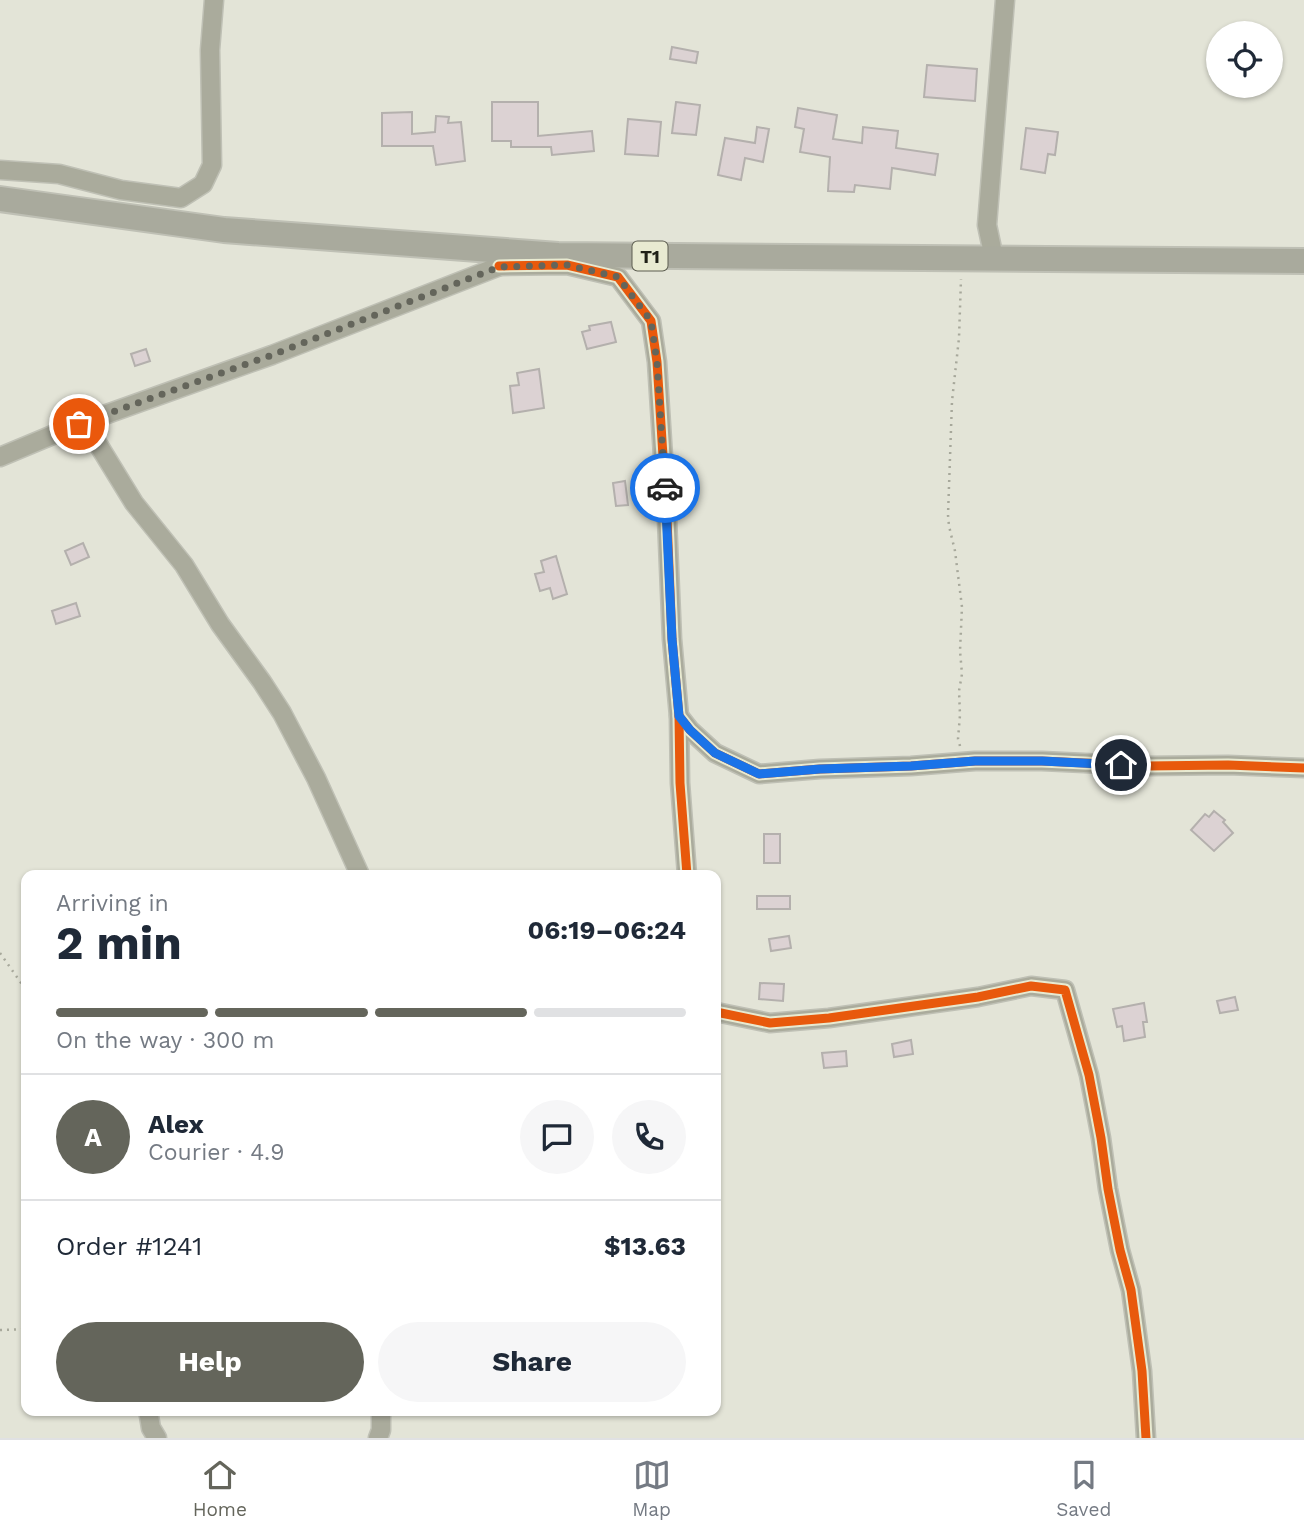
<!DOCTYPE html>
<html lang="en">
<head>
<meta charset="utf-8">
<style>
  :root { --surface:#fff; --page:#f6f6f7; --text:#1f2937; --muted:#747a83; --line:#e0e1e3; --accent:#64655b }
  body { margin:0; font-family:"Work Sans",sans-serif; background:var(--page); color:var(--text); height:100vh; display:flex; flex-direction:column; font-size:26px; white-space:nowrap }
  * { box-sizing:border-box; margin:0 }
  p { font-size:23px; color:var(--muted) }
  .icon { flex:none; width:38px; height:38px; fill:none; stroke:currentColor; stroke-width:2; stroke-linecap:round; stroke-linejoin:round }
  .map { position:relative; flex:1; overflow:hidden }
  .details { position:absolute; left:21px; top:870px; width:700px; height:546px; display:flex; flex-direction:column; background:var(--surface); border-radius:14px; box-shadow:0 2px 5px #0004 }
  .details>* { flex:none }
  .fabs { position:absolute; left:1206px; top:21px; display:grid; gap:14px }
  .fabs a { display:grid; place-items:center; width:77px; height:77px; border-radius:50%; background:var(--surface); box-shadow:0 2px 5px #0004; font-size:35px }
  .pin { position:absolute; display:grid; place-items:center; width:60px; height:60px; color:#fff; margin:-30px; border:4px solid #fff; border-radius:50%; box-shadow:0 2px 7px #0007 }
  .courier { position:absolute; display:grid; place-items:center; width:70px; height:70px; margin:-35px; border:5px solid #1a73e8; border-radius:50%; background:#fff; color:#222; box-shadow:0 2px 9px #0007 }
  .summary em { font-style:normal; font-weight:700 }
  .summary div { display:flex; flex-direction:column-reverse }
  .summary { display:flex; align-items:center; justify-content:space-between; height:119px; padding:0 35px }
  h1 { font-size:46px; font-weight:700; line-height:52px }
  .bar { display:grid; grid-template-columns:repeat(4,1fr); gap:10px 7px; align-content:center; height:84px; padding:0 35px }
  .bar i { height:9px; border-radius:5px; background:var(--line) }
  .bar .on { background:var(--accent) }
  .bar p { grid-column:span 4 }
  .line { display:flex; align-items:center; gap:18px; padding:0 35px; border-top:2px solid var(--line) }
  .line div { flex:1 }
  .round { display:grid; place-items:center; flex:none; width:74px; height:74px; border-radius:37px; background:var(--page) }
  .cta { display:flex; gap:14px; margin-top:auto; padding:14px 35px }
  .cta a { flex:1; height:80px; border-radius:42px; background:var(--accent); color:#fff; font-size:28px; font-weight:700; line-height:80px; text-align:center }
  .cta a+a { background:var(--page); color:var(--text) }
  .tab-bar { display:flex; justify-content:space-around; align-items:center; height:98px; border-top:2px solid var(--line); background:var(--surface); font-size:19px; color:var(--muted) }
  .tab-bar a { display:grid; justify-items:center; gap:4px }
  .tab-bar .on { color:var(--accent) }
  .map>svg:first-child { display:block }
  .building { fill:#dcd2d3; stroke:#b4b0ad; stroke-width:2 }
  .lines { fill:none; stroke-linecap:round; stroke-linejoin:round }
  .minor-casing { stroke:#bfc0b5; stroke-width:21 }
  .highway-casing { stroke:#bfc0b5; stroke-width:28 }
  .path { stroke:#a7a89b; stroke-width:2.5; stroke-dasharray:2 5; stroke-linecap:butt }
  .minor { stroke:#aaab9c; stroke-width:18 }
  .highway { stroke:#a9aa9d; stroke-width:24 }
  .cycleway-casing { stroke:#e8ead1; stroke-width:13 }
  .cycleway { stroke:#e8590c; stroke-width:9 }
  .done { stroke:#64655b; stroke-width:7; stroke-dasharray:0 12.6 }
  .route { stroke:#1a73e8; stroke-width:9 }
  .labels { text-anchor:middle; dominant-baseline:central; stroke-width:5; stroke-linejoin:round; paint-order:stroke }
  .shield { fill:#e8ead1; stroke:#5c5d50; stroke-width:2 }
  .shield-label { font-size:18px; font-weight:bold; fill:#202118 }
</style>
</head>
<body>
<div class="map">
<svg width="1304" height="1438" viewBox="0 0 1304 1438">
  <rect width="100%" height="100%" fill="#e3e4d7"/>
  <g class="building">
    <path d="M672 47 698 52 696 63 670 59Z"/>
    <path d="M927 65 977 69 975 101 924 97Z"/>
    <path d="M492 102H538V136L592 131 594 151 552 155 551 147H511V141H492Z"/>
    <path d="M676 102 700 105 696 135 672 133Z"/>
    <path d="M798 108 837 115 833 139 862 143 863 127 898 131 896 148 938 154 935 175 892 168 890 189 855 185 854 192 828 191 830 157 800 152 804 129 795 127Z"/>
    <path d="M412 112V134L435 132 436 116 449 117 448 123 461 122 465 161 436 165 433 146H382V113Z"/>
    <path d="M628 119 661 122 658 156 625 154Z"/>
    <path d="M757 127 769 129 763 162 745 158 741 180 718 175 725 138 755 143Z"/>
    <path d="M1026 128 1058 132 1055 155 1048 154 1045 173 1021 169Z"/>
    <path d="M611 322 616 342 587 349 582 332 590 330 589 326Z"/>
    <path d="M146 349 150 361 135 366 131 354Z"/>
    <path d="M539 369 544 408 513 413 510 386 519 385 517 373Z"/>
    <path d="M625 481 628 505 616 506 613 483Z"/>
    <path d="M83 543 89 557 71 565 65 551Z"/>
    <path d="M556 556 567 594 553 599 550 588 540 591 535 574 544 572 541 561Z"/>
    <path d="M76 603 80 616 56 624 52 611Z"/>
    <path d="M1214 811 1225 820 1223 822 1233 833 1214 851 1191 830 1205 814 1209 817Z"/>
    <rect x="764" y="834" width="16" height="29"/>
    <rect x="757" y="896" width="33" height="13"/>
    <path d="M789 936 791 948 771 951 769 939Z"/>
    <path d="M760 983 784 984 783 1001 759 999Z"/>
    <path d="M1235 997 1238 1010 1220 1013 1217 1001Z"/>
    <path d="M1144 1003 1147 1022H1143L1145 1037 1124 1041 1122 1026 1117 1027 1113 1009Z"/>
    <path d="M911 1040 913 1054 894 1057 892 1044Z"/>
    <path d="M846 1051 847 1066 824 1068 822 1053Z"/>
  </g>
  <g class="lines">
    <g class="minor-casing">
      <g id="minor">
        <path d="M0 170 59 174 121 190 181 198 203 184 212 165 210 50 214 0"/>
        <path d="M994 258 987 225 1005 0"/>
        <path d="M499 266 567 265 618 277 651 321 657 362 667 519 672 639 679 716 680 783 687 875"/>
        <path d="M79 424 96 441 134 503 184 565 220 624 262 682 282 713 316 778 360 875"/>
        <path d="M0 457 79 424 272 355 510 262"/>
        <path d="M679 716 690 730 715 753 759 774 820 769 911 766 975 761H1042L1147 766 1228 765 1304 768"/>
        <path d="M716 1012 770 1023 829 1018 900 1008 978 997 1031 986 1065 990 1089 1075 1101 1138 1108 1189 1120 1250 1131 1290 1142 1371 1146 1438"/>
        <path d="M148 1410 151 1428 157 1438"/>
        <path d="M378 1438 381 1430V1410"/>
      </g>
    </g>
    <g class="highway-casing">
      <path id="highway" d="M0 199 224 230 558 255 1304 261"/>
    </g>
    <g class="path">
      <path d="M960 746 958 739 960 715 959 691 962 674 960 651 962 607 955 551 949 526 948 515 952 401 959 338 961 279"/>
      <path d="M0 953 26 990"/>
      <path d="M0 1330 26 1329"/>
    </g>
    <use href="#minor" class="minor"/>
    <use href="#highway" class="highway"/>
    <g class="cycleway-casing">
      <g id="cycleway">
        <path d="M499 266 567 265 618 277 651 321 657 362 667 519 672 639 679 716 680 783 687 875"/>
        <path d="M679 716 690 730 715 753 759 774 820 769 911 766 975 761H1042L1147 766 1228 765 1304 768"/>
        <path d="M716 1012 770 1023 829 1018 900 1008 978 997 1031 986 1065 990 1089 1075 1101 1138 1108 1189 1120 1250 1131 1290 1142 1371 1146 1438"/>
      </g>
    </g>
    <use href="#cycleway" class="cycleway"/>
  </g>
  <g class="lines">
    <path class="done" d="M79 424 272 355 499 267 567 265 618 277 651 321 657 362 665 488"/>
    <path class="route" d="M665 488 672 639 679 716 690 730 715 753 759 774 820 769 911 766 975 761H1042L1121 765"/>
  </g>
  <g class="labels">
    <rect class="shield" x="632.5" y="241.5" width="35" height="29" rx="5"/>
    <g class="shield-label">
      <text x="650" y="256">T1</text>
    </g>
  </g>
</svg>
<div class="fabs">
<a><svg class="icon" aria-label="locate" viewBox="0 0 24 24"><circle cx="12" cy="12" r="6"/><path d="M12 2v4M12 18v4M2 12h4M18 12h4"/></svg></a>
</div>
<div class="pin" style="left:79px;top:424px;background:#ea580c"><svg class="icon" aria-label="bag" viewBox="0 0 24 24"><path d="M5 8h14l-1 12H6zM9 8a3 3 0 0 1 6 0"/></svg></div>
<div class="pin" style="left:1121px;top:765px;background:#1f2937"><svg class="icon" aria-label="home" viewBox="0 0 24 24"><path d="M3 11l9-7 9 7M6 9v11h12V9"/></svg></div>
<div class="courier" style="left:665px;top:488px"><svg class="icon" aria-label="car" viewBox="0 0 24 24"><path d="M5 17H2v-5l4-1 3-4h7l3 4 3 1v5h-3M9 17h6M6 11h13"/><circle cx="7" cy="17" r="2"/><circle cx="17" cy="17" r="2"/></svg></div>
<section class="details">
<div class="summary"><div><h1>2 min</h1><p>Arriving in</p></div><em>06:19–06:24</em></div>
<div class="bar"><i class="on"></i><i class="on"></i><i class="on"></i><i></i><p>On the way · 300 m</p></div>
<div class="line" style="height:126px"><b class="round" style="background:var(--accent);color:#fff">A</b><div><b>Alex</b><p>Courier · 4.9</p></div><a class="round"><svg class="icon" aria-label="chat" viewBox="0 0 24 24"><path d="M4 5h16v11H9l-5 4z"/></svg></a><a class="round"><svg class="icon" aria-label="phone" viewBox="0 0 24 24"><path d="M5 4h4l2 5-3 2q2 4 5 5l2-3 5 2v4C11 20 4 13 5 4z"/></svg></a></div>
<div class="line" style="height:91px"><div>Order #1241</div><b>$13.63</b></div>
<div class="cta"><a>Help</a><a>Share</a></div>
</section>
</div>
<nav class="tab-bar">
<a class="on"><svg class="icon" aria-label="home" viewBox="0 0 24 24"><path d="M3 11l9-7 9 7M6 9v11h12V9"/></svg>Home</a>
<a><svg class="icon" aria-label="map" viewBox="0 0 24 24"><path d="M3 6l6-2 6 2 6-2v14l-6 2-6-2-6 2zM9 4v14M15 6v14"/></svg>Map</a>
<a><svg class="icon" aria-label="saved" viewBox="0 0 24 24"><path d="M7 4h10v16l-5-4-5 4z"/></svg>Saved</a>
</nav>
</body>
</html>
